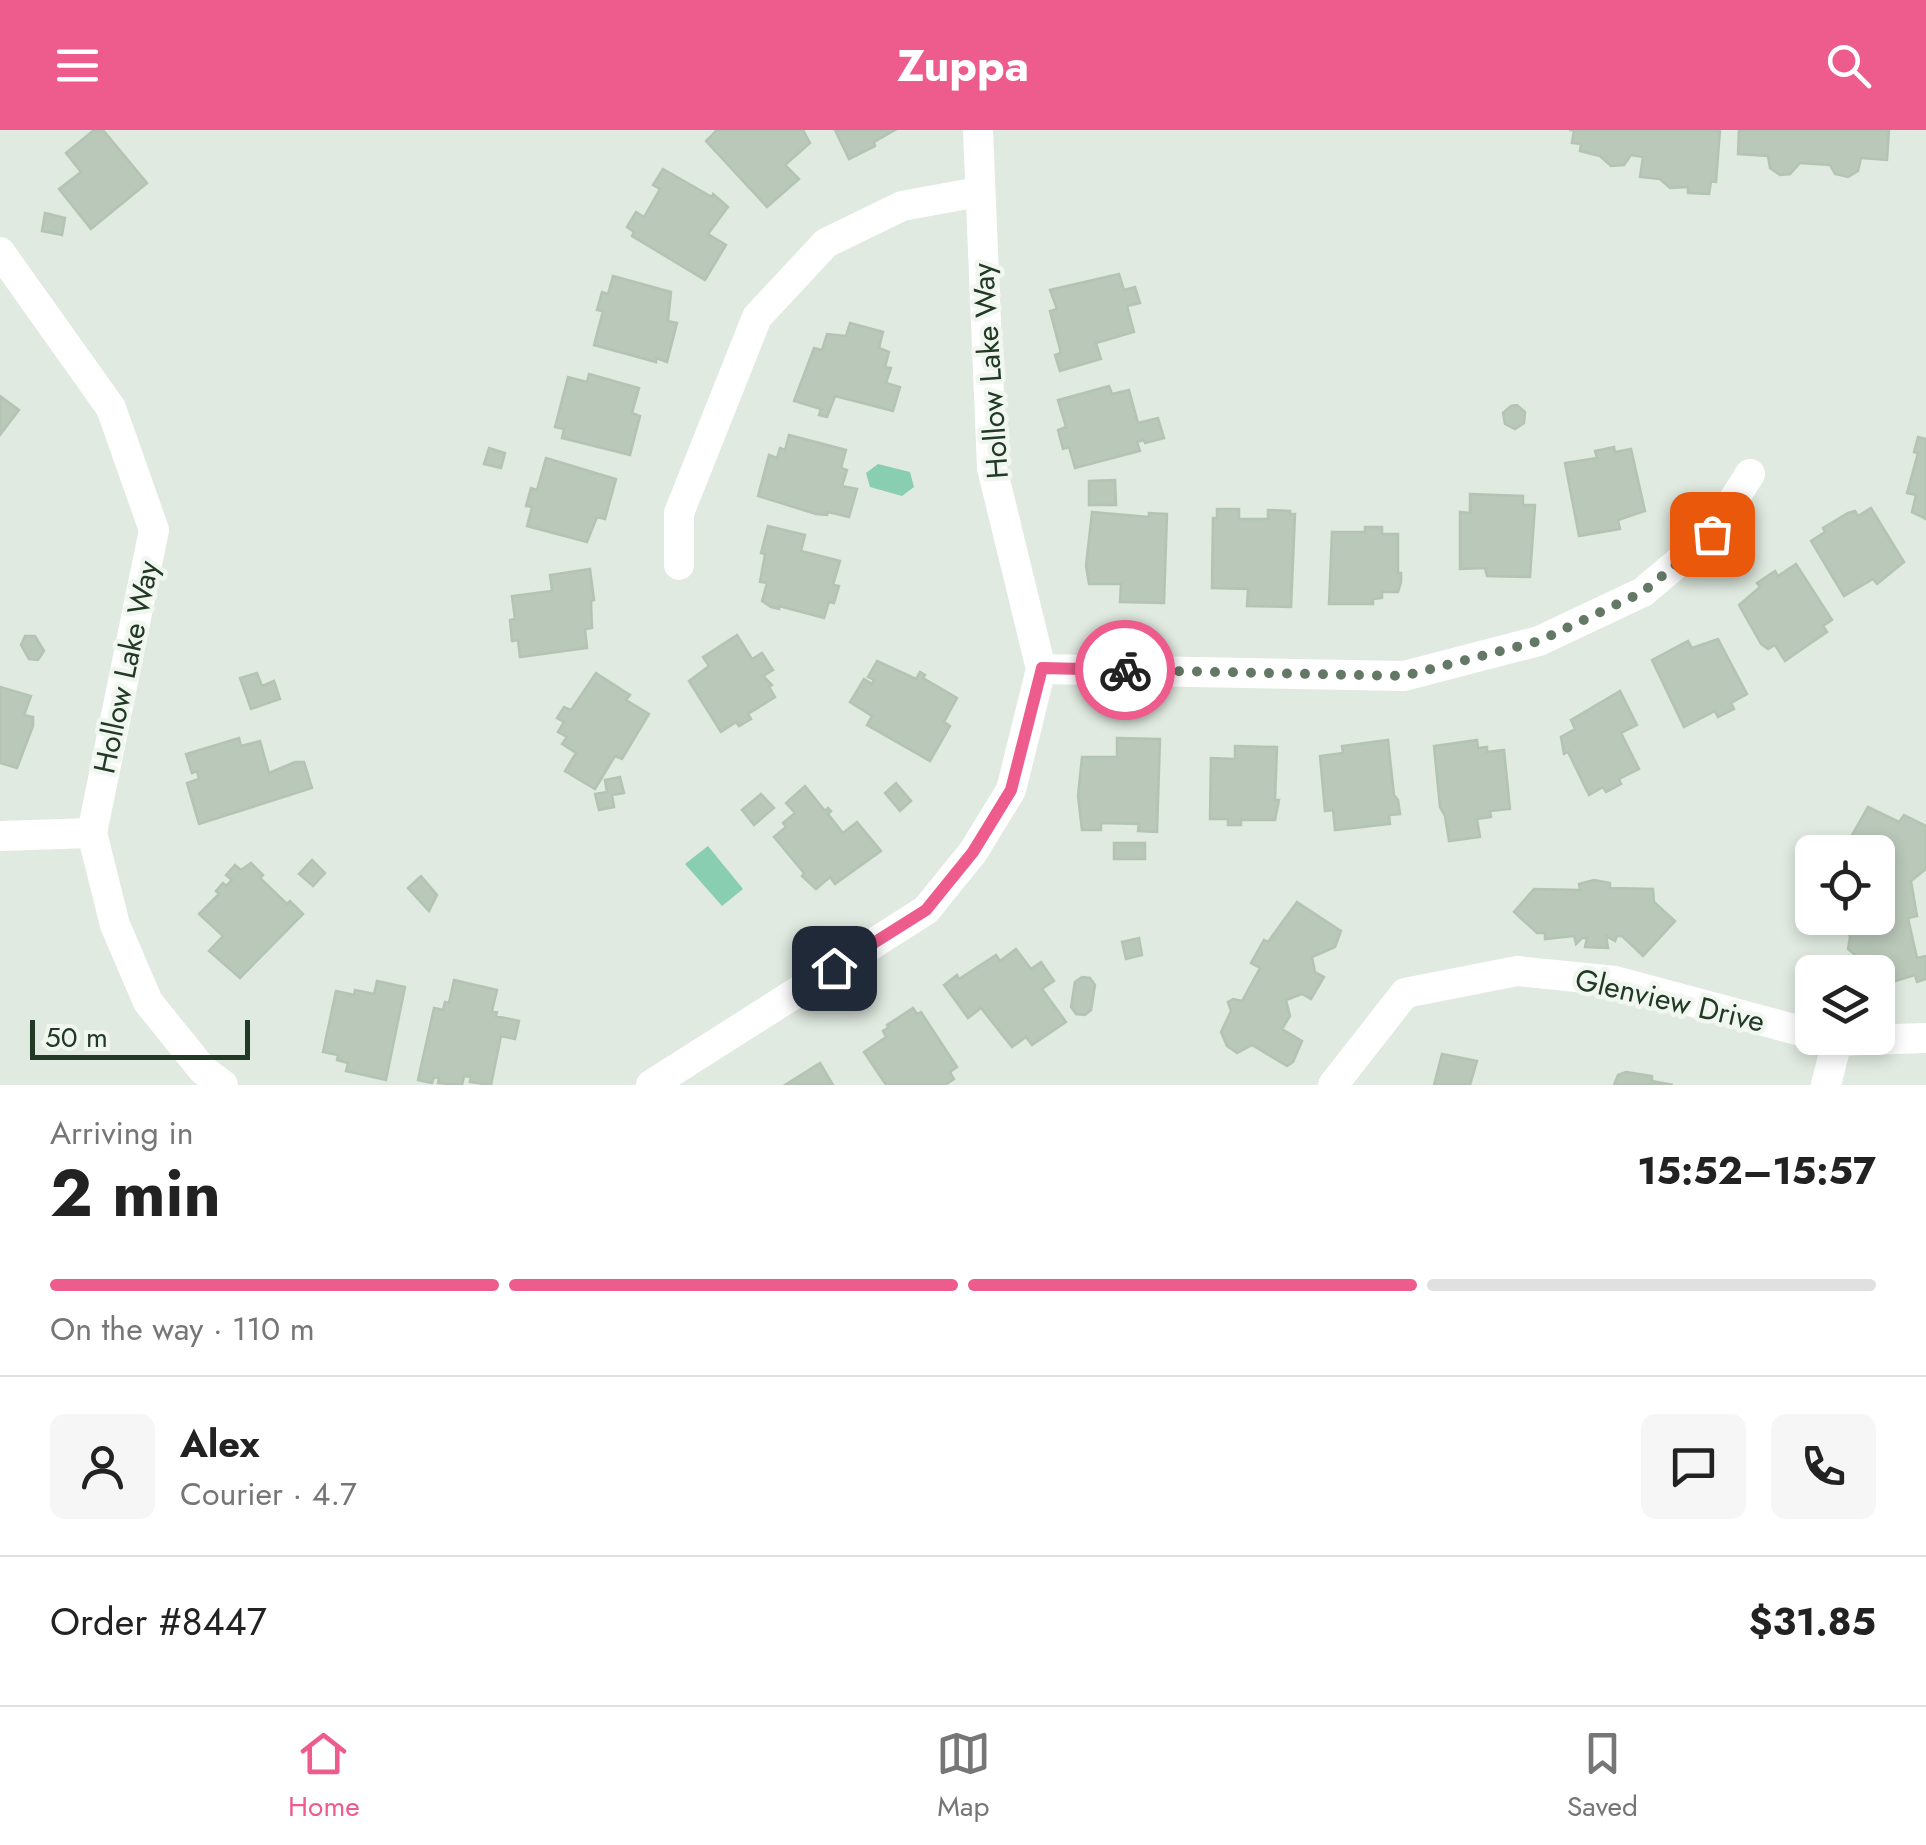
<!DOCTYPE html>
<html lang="en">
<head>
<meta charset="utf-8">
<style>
  :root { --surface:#fff; --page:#f6f6f6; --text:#222; --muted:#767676; --line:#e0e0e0; --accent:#ed5c8c }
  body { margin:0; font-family:Jost,sans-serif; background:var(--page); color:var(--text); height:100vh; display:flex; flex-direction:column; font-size:38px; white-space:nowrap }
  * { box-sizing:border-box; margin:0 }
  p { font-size:32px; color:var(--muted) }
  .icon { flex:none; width:55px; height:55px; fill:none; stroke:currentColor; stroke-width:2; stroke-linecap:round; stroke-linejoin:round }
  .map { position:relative; height:955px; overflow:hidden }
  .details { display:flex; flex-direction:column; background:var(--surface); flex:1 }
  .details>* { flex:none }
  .tools { position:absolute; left:1795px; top:705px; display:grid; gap:20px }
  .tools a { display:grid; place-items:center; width:100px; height:100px; border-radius:15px; background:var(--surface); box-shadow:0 5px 15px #0003; font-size:50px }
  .scale { position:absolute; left:30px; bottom:25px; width:220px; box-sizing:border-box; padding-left:10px; border:5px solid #213a25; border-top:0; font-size:28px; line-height:35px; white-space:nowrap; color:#213a25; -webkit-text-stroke:8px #f1f7f0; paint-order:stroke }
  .pin { position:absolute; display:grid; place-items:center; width:85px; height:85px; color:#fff; margin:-42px; border-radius:20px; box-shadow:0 5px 15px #0006 }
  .courier { position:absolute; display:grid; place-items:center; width:100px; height:100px; margin:-50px; border:8px solid #ed5c8c; border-radius:50%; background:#fff; color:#222; box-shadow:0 2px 12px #0007 }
  .summary em { font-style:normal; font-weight:700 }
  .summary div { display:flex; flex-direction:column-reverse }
  .summary { display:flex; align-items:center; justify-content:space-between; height:170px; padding:0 50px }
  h1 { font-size:65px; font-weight:700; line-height:75px }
  .bar { display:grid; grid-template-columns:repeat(4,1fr); gap:15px 10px; align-content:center; height:120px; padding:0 50px }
  .bar i { height:12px; border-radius:8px; background:var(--line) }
  .bar .current { background:var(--accent) }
  .bar p { grid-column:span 4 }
  .line { display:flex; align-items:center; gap:25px; padding:0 50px; border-top:2px solid var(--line) }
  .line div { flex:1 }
  .round { display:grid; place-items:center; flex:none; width:105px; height:105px; border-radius:15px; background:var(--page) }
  header { display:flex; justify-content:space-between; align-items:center; height:130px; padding:0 50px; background:var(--accent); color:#fff; font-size:45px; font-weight:700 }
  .tab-bar { display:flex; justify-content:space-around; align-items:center; height:140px; border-top:2px solid var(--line); background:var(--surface); font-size:28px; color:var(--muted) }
  .tab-bar a { display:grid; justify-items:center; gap:5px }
  .tab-bar .current { color:var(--accent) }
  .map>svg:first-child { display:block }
  .water { fill:#89ceb1 }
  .building { fill:#b9c8b9; stroke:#b3c4b3; stroke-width:2.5 }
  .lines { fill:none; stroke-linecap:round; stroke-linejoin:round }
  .minor { stroke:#fff; stroke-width:30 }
  .done { stroke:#647866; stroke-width:10; stroke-dasharray:0 18 }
  .route { stroke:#ed5c8c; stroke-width:12 }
  .labels { text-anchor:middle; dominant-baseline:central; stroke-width:9; stroke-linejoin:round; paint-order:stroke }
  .street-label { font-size:30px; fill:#213a25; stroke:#f1f7f0 }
</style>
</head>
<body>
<header><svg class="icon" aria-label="menu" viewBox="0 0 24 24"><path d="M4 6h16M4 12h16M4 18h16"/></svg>Zuppa<svg class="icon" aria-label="search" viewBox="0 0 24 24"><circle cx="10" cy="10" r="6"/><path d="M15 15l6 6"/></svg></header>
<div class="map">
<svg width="1926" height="955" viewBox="0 0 1926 955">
  <rect width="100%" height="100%" fill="#e0eae0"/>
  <g class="water">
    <path d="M878 334 910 342 914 357 902 366 870 357 866 343Z"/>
    <path d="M708 716 743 759 722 776 685 734Z"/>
  </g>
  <g class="building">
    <path d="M94 0H103L147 53 91 99 59 59 81 42 66 23Z"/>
    <path d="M717 0H803L810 13 785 35 799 49 767 77 706 11Z"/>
    <path d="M835 0H895L874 12 875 16 849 29Z"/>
    <path d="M1569 0H1720L1716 52 1711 51 1709 64 1688 63V57L1670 58 1660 49 1640 47 1643 27 1631 25 1624 35 1611 36 1600 26 1580 21 1581 14 1572 13 1574 0Z"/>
    <path d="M1739 0H1889L1887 30 1861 28 1858 41 1848 47 1835 44 1830 35 1800 33 1790 44 1780 45 1770 38 1768 26 1738 24Z"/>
    <path d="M663 39 712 67 713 64 728 77 708 104 726 115 705 150 632 106 634 102 627 97 636 82 644 87 660 59 653 55Z"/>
    <path d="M45 83 65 88 62 105 42 101Z"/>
    <path d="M1119 144 1124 160 1135 157 1140 173 1127 176 1134 202 1096 213 1101 229 1060 241 1055 225 1061 223 1050 181 1057 179 1050 160Z"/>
    <path d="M613 146 671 162 668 191 677 193 667 232 656 228V232L594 215 603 181 597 180 602 162 608 164Z"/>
    <path d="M850 193 883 202 879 218 889 222 885 237 891 238 886 253 900 257 893 281 835 266 827 287 819 285 821 279 794 271 814 218 822 220 827 204 846 206Z"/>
    <path d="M589 244 639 258 632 283 640 286 630 325 562 308 564 299 555 297 568 247 587 252Z"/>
    <path d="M1109 256 1112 264 1129 260 1138 293 1158 288 1164 308 1145 313 1144 310 1137 312 1140 321 1075 338 1069 317 1063 319 1058 300 1066 297 1058 270Z"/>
    <path d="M0 266 19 280 0 305Z"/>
    <path d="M1517 275 1525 282 1524 293 1515 299 1505 294 1503 283 1511 276Z"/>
    <path d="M789 305 846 320 841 338 847 340 842 356 857 359 849 387 828 382 827 385 816 384 758 366 769 325 777 328 780 318 785 320Z"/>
    <path d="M1918 307 1926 309V389L1912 382 1916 365 1907 363 1918 323 1914 322Z"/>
    <path d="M1614 317 1615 322 1631 319 1645 381 1618 390 1620 399 1579 406 1565 333 1597 328 1595 321Z"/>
    <path d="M489 318 505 323 501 338 484 334Z"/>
    <path d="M546 328 616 349 605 389 597 387 587 412 527 396 532 377 526 376 531 358 537 360Z"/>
    <path d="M1115 350 1116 375H1089V351Z"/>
    <path d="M1470 364 1523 366V375H1535L1530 447 1487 446 1485 438 1460 439V382L1470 383Z"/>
    <path d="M1871 378 1904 432 1877 454 1873 449 1844 466 1811 411 1825 402 1823 398 1848 383 1855 381 1858 386Z"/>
    <path d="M1217 379H1239V389H1268V380L1290 381V384H1295L1291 477 1247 476 1248 459 1212 458 1213 388H1217Z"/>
    <path d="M1092 382 1149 387V383L1167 384 1164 473 1120 472 1121 454H1089L1086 436Z"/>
    <path d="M768 396 805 405 801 421 840 431 833 455 839 456 834 473 829 472 824 488 779 476V479L771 477 762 471 767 453 760 452 765 424 761 423Z"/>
    <path d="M1365 397H1382V404H1398V443H1401V452L1398 462H1382V468L1373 469V474H1329L1332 402H1365Z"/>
    <path d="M1796 434 1832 490 1823 496 1827 502 1785 531 1775 515 1768 519 1761 514 1739 475 1760 457 1757 453 1775 441 1778 446Z"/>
    <path d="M590 439 594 470 591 471 592 498 585 499 587 518 520 527 518 510 512 511 510 490 515 489 512 466 552 461 550 445Z"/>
    <path d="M737 505 752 529 762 523 773 540 763 546 772 555 769 557 775 567 748 584 751 589 739 596 736 592 721 602 689 551 709 536 703 527Z"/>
    <path d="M25 506H35L44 521 38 530 29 529 21 515Z"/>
    <path d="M1718 509 1747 564 1731 573 1734 579 1718 587 1715 581 1684 597 1652 530 1688 511 1692 518Z"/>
    <path d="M877 531 916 549 920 542 925 545 923 548 957 568 944 592 950 596 930 631 867 595 872 586 850 572 864 549 872 554 874 550 868 547Z"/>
    <path d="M257 543 262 556 274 551 280 569 251 579 240 548Z"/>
    <path d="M596 543 630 565 626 570 649 584 622 629 615 626 595 659 565 641 576 623 562 614 567 607 558 602 564 592 557 588 564 577 571 580Z"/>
    <path d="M0 557 31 566 24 585 33 587V596L17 638 0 633Z"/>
    <path d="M1620 561 1637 595 1621 603 1639 639 1619 649 1621 654 1606 662 1603 657 1589 665 1568 622 1564 624 1561 607 1575 599 1571 590Z"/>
    <path d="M239 608 241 616 260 611 269 643 295 632H304L312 658 199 694 187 653 199 649 197 641 192 643 186 624Z"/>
    <path d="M1117 608 1160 609 1157 702 1138 701 1139 694 1101 693V700H1082L1078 666 1082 627H1117Z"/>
    <path d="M1388 610 1394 665 1398 670 1400 684 1389 685 1390 694 1335 700 1333 680 1325 681 1320 626 1343 623 1342 616Z"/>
    <path d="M1477 610 1478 618 1487 617V622L1504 620 1510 679 1490 681 1491 687 1477 689 1480 707 1449 711 1445 686 1440 677 1434 616Z"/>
    <path d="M1235 616 1277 617 1275 670H1279L1275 690H1241V695H1228V689H1210L1211 628 1235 629Z"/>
    <path d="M620 647 624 663 612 665 614 677 599 680 595 664 607 662 605 650Z"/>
    <path d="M896 653 911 671 900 681 885 663Z"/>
    <path d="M805 656 825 681 828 678 831 681 828 684 843 703 857 692 881 721 835 754 830 747 816 759 802 746 804 743 774 707 786 697 783 693 795 683 786 673Z"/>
    <path d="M761 664 774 678 754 695 742 680Z"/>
    <path d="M1868 677 1899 692 1904 685 1926 696V739L1911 751 1917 786 1908 788 1917 828 1926 826V849L1917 852 1915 845 1878 856V842H1861L1855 825 1848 819 1850 807 1846 788H1878V722L1843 721Z"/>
    <rect x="1114" y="713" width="31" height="16"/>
    <path d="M312 730 325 743 313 756 299 744Z"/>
    <path d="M251 733 263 745 260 748 287 774 290 771 303 784 240 848 209 821 223 806 199 784 219 764 216 761 223 753 226 756 232 750 226 745 235 735 241 740Z"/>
    <path d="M421 746 437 765 429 781 408 758Z"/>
    <path d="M1594 750 1610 753V758L1653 759 1654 772 1675 791 1643 826 1622 806H1617L1615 811 1606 806 1608 818 1585 817 1587 808H1582L1576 814 1574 806 1545 809V803H1537L1514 782 1534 759 1580 760 1579 754Z"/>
    <path d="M1297 772 1341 801 1335 817 1312 827 1315 842 1324 847 1311 869 1302 864 1286 870 1290 886 1282 899 1302 911 1293 932 1287 936 1252 915 1237 923 1227 916 1221 902 1231 881 1228 872 1233 869 1242 871 1260 838 1251 833 1264 810 1268 812Z"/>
    <path d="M1139 808 1142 825 1126 829 1122 812Z"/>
    <path d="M1016 819 1031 839 1041 832 1054 851 1042 859 1066 892 1032 915 1026 907 1012 917 981 878 968 888 944 855 957 845 959 849 996 825 1000 831Z"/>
    <path d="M1082 847 1090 848 1095 855 1091 880 1085 885 1076 884 1071 877 1075 852Z"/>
    <path d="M454 850 497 860 492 881 497 882 496 886 519 891 515 909 501 906 491 955 470 952 471 947 464 946 462 955 438 953 439 948 434 947 432 953 418 950 434 878 443 880 445 872 449 873Z"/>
    <path d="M377 851 405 857 386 950 346 941 348 933 337 930 338 925 323 922 336 861 354 865 355 860 374 864Z"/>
    <path d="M913 878 917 884 921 882 957 937 950 942 954 949 945 955H886L864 922 886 907 883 901 889 897 887 895Z"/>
    <path d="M1442 924 1477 931 1470 955H1434Z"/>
    <path d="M820 933 833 955H785Z"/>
    <path d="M1626 942 1652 946V951L1673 955H1614L1618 945Z"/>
  </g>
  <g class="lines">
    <g class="minor">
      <path d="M0 122 111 278 154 400 92 703 115 795 148 872 203 940 223 955"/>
      <path d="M679 435V383L757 187 826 113 902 76 978 62"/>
      <path d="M1041 539 1404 546 1539 511 1643 462 1712 404 1750 344"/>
      <path d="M0 706 92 703"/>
      <path d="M1824 908 1837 911 1926 908"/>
      <path d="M651 955 926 780 973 722 1011 660 1041 539 992 338 978 0"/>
      <path d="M1333 955 1405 863 1517 841 1615 851 1812 904"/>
      <path d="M1826 955 1837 911"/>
    </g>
  </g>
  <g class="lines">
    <path class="done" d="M1125 540 1404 546 1539 511 1643 462 1712 404"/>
    <path class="route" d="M834 838 926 780 973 722 1011 660 1042 538 1125 540"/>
  </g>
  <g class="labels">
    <g class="street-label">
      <text transform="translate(990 241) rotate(-94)">Hollow Lake Way</text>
      <text transform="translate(126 537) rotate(-78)">Hollow Lake Way</text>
      <text transform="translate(1670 870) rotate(13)">Glenview Drive</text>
    </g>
  </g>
</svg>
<div class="tools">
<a><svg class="icon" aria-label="locate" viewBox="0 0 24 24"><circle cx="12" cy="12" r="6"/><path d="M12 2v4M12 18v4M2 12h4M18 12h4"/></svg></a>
<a><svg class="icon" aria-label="layers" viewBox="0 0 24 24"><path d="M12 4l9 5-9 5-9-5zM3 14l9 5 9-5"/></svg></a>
</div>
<div class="scale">50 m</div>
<div class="pin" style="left:1712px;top:404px;background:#ea580c"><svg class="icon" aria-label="bag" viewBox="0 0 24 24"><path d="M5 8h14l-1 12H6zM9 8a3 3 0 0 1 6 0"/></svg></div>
<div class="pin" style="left:834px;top:838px;background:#1f2937"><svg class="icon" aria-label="home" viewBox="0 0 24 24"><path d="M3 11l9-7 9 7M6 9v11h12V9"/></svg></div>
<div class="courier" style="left:1125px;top:540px"><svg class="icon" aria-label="bike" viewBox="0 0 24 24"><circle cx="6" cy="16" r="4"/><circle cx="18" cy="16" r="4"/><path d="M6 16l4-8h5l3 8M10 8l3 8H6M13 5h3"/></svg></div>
</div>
<section class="details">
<div class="summary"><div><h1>2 min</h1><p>Arriving in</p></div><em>15:52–15:57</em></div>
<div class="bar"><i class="current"></i><i class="current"></i><i class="current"></i><i></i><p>On the way · 110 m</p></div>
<div class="line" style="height:180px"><a class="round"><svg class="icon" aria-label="person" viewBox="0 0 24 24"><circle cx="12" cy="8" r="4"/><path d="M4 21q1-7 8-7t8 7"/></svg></a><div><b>Alex</b><p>Courier · 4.7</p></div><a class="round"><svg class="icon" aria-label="chat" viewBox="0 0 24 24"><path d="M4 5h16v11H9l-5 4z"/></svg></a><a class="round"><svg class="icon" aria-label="phone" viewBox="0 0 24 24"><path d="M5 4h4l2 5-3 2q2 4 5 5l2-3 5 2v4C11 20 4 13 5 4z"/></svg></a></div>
<div class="line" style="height:130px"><div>Order #8447</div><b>$31.85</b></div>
</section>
<nav class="tab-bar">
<a class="current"><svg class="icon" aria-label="home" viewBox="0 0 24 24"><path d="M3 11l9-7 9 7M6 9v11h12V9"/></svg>Home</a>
<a><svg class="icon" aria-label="map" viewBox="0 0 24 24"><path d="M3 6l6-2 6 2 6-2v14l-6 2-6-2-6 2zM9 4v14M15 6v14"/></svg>Map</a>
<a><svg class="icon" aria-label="saved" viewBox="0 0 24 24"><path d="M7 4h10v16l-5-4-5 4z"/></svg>Saved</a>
</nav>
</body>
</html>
